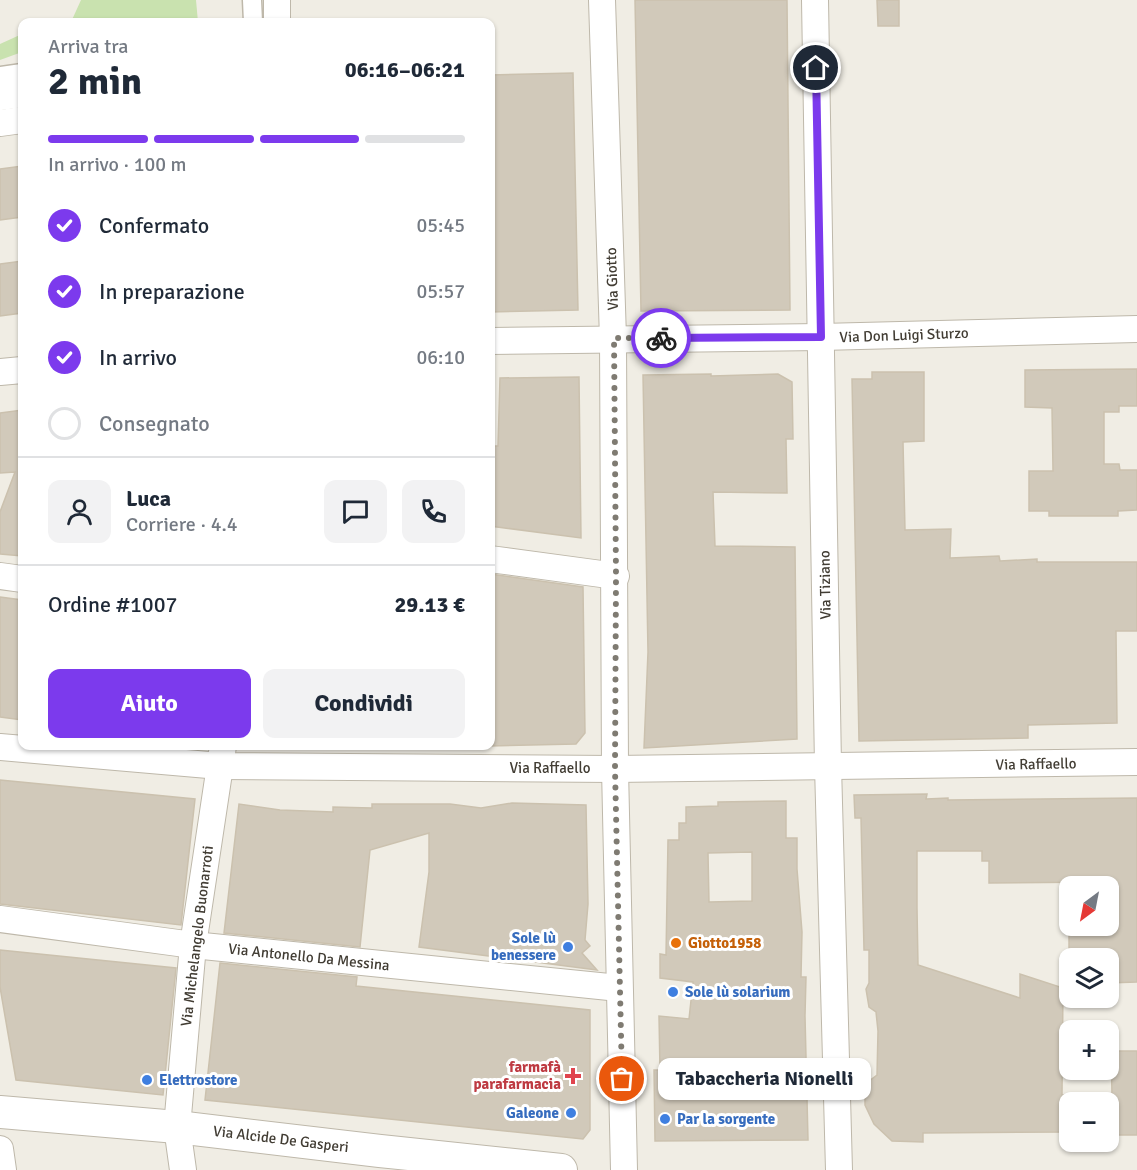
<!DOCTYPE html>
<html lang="it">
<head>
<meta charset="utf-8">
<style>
  :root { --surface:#fff; --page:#f2f2f3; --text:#1f2937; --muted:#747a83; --line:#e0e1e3; --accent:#7c3aed }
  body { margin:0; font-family:Signika,sans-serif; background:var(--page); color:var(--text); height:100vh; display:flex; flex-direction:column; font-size:22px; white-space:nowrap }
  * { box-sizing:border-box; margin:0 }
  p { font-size:20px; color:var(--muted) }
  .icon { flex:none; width:33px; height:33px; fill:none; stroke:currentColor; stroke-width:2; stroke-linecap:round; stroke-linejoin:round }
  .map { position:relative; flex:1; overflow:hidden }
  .panel { position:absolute; left:18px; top:18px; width:477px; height:732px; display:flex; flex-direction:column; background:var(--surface); border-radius:12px; box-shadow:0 2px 4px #0004 }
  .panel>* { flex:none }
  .needle { width:39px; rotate:212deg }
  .controls { position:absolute; left:1059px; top:876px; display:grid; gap:12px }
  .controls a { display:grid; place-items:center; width:60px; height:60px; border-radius:12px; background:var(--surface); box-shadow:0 2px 4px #0004; font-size:30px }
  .pin { position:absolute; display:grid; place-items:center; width:51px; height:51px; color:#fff; margin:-26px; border:3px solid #fff; border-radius:50%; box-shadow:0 2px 6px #0007 }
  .courier { position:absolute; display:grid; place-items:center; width:60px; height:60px; margin:-30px; border:4px solid #7c3aed; border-radius:50%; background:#fff; color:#222; box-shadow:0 2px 8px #0007 }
  .bubble { position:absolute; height:42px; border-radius:12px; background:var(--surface); box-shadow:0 2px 4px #0004; font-size:20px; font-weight:800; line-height:42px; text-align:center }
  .overview em { font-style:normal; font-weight:800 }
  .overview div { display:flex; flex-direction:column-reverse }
  .overview { display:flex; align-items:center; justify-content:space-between; height:102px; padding:0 30px }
  h1 { font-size:39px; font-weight:800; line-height:45px }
  .bar { display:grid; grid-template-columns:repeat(4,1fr); gap:9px 6px; align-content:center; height:72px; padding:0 30px }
  .bar i { height:8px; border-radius:4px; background:var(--line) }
  .bar .current { background:var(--accent) }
  .bar p { grid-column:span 4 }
  .line { display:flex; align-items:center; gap:15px; padding:0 30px; border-top:2px solid var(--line) }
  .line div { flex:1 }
  .round { display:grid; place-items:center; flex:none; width:63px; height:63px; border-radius:12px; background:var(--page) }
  ol { padding:0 30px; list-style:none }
  li { display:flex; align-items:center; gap:18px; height:66px }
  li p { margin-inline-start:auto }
  li .icon { padding:6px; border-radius:50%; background:var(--accent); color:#fff; stroke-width:4 }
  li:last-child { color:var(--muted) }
  li i { width:33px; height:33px; border:3px solid var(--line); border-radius:50% }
  .button { display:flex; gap:12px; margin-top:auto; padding:12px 30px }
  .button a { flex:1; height:69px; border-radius:12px; background:var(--accent); color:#fff; font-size:24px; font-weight:800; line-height:69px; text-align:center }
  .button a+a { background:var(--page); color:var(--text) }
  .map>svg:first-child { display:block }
  .green { fill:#c9e2af }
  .building { fill:#d1c9ba; stroke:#cbc1ae; stroke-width:1.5; fill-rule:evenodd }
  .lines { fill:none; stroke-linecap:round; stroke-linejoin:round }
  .pedestrian-casing { stroke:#beb8aa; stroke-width:21 }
  .minor-casing { stroke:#beb8aa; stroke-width:28 }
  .tertiary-casing { stroke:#beb8aa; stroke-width:34 }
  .pedestrian { stroke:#fff; stroke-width:18 }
  .minor { stroke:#fff; stroke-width:26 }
  .tertiary { stroke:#fff; stroke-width:32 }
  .done { stroke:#7f7b72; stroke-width:6; stroke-dasharray:0 10.8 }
  .route { stroke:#7c3aed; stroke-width:8 }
  .food-dot { fill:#e8710a; stroke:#fff; stroke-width:2 }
  .shop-dot { fill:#3f7fe0; stroke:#fff; stroke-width:2 }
  .health-dot { fill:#e0444e; stroke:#fff; stroke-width:2 }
  .labels { text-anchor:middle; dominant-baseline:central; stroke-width:6; stroke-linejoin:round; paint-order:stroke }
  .street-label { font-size:15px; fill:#423d34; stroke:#fff }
  .shop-label { font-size:15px; font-weight:bold; fill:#366cbe; stroke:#fff; text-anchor:start }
  .food-label { font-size:15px; font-weight:bold; fill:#c56008; stroke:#fff; text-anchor:start }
  .health-label { font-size:15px; font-weight:bold; fill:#be3a42; stroke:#fff; text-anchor:end }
</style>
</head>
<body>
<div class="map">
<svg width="1137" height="1170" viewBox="0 0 1137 1170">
  <rect width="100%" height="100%" fill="#f0ede4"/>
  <g class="green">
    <path d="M81 0H196L198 22H71Z"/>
    <path d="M22 34V52L0 60V44Z"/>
  </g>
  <g class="building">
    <path d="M635 0H787L790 310 641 311Z"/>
    <path d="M877 0H899V26H878Z"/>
    <path d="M573 73 578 310 490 312V75Z"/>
    <path d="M22 166V217L0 220V169Z"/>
    <path d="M22 261V313L0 316V264Z"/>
    <path d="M1137 369V406H1119V412H1104V464H1119L1120 470H1137V510L1118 511V516H1049V511H1029V471H1053L1052 408 1025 407V370Z"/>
    <path d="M872 372H924V441L903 442 905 530 951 529 950 558 999 556 1000 561 1037 559V562H1137V631H1116L1117 723 1028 725V738L859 741 852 379H872Z"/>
    <path d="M711 374V376L778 374 792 382 793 439H786L787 493 713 492 715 546 795 547 797 739 644 748 648 652 643 375Z"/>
    <path d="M579 377 581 538 490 526V446H498L500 378Z"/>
    <path d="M22 410V556L0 554V512L15 472 0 473V413Z"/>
    <path d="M490 574 583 587 585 733 576 744 490 746Z"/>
    <path d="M0 597 22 600V720L0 717Z"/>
    <path d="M0 780 195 799 181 925 0 904Z"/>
    <path d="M927 794 926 799 948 798V800L1137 798V982L1108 983V958H1070L1069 983V931H1108V886H1100V882L989 883V861H982V851H917V908L918 965 1020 998V974L1063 988 1062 1095H1112L1111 1051H1137V1135H1108V1102H1070V1119H1062V1132L923 1133V1142L892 1141 874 1124 865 1105V1084L877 1075 878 1031 876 1012 869 1007 866 989 869 983V950H864L861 818H855L854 795Z"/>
    <path d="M786 801V838H797V869L802 932 801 977H806L805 1016 808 1140 655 1141 654 1070H660L659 1016 689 1019 693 982 660 978V954L666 955 668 840H679V823H686V807L718 806V802ZM752 852V901L709 902 708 853Z"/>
    <path d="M512 803 586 805 588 904 585 940 590 946 582 953 597 970 419 947 429 872V833L370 850 360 947 224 933 239 804 280 810 333 812V807L372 808V804H450L481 808Z"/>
    <path d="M0 950 176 968 163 1095 16 1080 0 987Z"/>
    <path d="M220 963 357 977 356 986 590 1010V1130L583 1139 205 1100Z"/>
  </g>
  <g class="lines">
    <g class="pedestrian-casing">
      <g id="pedestrian">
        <path d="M252 0 253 22"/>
        <path d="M0 76 22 73"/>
      </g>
    </g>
    <g class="minor-casing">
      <g id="minor">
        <path d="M602 0 613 338 615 769 624 1170"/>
        <path d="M815 0 828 766 839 1170"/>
        <path d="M277 22V0"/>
        <path d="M0 97 22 94"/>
        <path d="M0 123 22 120"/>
        <path d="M490 341 821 337 1137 329"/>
        <path d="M0 372 22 370"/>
        <path d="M490 559 616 576"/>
        <path d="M0 576 22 579"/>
        <path d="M0 747 220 766 615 769 1137 762"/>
        <path d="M0 919 193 945 619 988"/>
        <path d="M0 1149 3 1170"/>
        <path d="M183 1170 177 1127 193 945 223 746"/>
      </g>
    </g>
    <g class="tertiary-casing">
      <path id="tertiary" d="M0 1112 177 1127 380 1151 561 1170"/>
    </g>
    <use href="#pedestrian" class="pedestrian"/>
    <use href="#minor" class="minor"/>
    <use href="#tertiary" class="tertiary"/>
  </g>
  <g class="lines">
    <path class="done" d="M622 1079 615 769 616 576 614 338H661"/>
    <path class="route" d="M661 338 821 337 816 68"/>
  </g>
  <circle class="food-dot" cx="676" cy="943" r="6"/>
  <g class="shop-dot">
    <circle cx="568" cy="947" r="6"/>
    <circle cx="673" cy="992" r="6"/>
    <circle cx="147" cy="1080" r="6"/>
    <circle cx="571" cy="1113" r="6"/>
    <circle cx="665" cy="1119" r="6"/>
  </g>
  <path class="health-dot" d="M570 1067h6v6h6v6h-6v6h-6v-6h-6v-6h6z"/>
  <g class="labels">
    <g class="street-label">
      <text transform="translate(612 279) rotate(-92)">Via Giotto</text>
      <text transform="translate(904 335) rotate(-2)">Via Don Luigi Sturzo</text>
      <text transform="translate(825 585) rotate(-91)">Via Tiziano</text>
      <text transform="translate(1036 764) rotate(-1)">Via Raffaello</text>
      <text x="550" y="768">Via Raffaello</text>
      <text transform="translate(197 936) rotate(-83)">Via Michelangelo Buonarroti</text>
      <text transform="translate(309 957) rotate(6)">Via Antonello Da Messina</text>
      <text transform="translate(281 1139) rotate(7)">Via Alcide De Gasperi</text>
    </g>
    <g class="shop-label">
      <text x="556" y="938" text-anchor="end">Sole lù<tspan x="556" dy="17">benessere</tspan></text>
      <text x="685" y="992">Sole lù solarium</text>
      <text x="159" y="1080">Elettrostore</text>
      <text x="559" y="1113" text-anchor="end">Galeone</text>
      <text x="677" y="1119">Par la sorgente</text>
    </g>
    <g class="food-label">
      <text x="688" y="943">Giotto1958</text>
    </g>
    <g class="health-label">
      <text x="561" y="1067">farmafà<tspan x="561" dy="17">parafarmacia</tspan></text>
    </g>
  </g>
</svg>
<div class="controls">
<a><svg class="needle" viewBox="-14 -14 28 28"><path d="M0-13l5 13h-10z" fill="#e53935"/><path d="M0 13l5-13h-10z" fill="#747a83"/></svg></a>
<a><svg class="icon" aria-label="layers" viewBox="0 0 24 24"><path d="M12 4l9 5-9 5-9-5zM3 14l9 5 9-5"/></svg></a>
<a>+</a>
<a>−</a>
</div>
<div class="pin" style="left:622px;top:1079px;background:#ea580c"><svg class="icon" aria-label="bag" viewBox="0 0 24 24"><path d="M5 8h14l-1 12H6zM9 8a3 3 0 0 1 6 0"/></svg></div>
<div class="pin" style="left:816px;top:68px;background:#1f2937"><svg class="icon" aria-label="home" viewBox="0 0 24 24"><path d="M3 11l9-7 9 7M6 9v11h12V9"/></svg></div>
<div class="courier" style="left:661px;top:338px"><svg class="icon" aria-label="bike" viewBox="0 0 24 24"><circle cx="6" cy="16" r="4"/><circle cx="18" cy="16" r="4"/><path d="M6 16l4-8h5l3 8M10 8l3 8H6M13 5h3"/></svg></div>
<div class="bubble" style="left:658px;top:1058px;width:213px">Tabaccheria Nionelli</div>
<section class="panel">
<div class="overview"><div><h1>2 min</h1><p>Arriva tra</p></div><em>06:16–06:21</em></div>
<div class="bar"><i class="current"></i><i class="current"></i><i class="current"></i><i></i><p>In arrivo · 100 m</p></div>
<ol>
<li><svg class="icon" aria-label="check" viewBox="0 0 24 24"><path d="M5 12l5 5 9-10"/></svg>Confermato<p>05:45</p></li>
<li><svg class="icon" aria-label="check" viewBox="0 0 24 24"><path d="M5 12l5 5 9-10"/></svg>In preparazione<p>05:57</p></li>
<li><svg class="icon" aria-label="check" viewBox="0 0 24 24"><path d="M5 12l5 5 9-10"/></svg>In arrivo<p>06:10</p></li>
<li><i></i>Consegnato</li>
</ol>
<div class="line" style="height:108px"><a class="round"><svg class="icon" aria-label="person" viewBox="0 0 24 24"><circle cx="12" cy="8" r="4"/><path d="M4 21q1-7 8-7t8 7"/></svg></a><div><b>Luca</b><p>Corriere · 4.4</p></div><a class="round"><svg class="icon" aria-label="chat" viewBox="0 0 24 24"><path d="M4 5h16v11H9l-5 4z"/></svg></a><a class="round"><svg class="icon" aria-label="phone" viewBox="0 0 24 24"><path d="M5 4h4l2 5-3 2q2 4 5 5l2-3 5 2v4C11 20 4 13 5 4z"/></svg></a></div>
<div class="line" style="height:78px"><div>Ordine #1007</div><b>29.13 €</b></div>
<div class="button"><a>Aiuto</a><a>Condividi</a></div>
</section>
</div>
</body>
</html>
